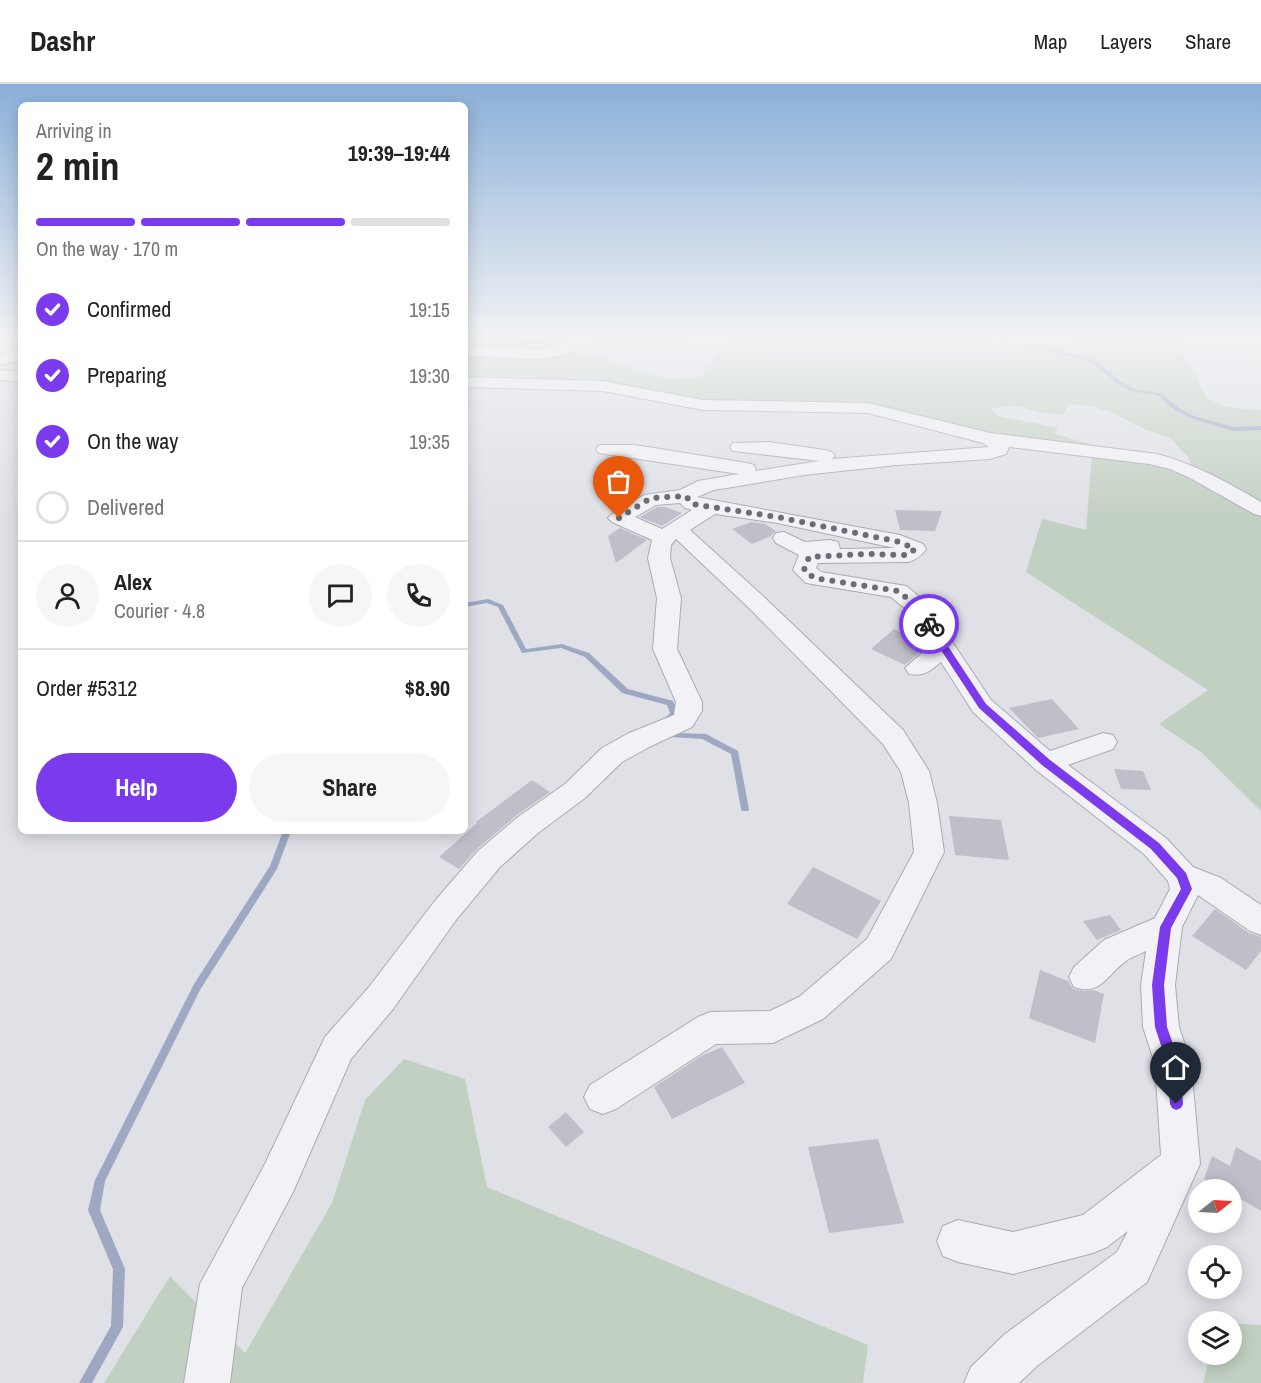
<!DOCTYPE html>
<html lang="en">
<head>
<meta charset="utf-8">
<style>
  :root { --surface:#fff; --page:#f6f6f6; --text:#222; --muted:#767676; --line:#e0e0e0; --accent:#7c3aed }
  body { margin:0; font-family:"Archivo Narrow",sans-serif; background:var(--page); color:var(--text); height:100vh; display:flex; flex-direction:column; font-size:22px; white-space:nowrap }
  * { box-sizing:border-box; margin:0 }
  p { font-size:20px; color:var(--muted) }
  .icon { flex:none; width:33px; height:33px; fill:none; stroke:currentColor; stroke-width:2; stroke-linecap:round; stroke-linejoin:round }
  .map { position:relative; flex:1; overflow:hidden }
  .drawer { position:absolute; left:18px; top:18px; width:450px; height:732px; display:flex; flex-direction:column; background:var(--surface); border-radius:9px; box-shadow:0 3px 15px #0003 }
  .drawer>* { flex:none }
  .needle { width:39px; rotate:72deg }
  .fabs { position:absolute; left:1188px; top:1095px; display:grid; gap:12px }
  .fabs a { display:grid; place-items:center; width:54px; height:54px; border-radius:50%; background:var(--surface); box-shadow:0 3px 15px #0003; font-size:30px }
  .pin { position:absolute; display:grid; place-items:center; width:51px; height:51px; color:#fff; margin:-62px -26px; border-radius:50% 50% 50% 0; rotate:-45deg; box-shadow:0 0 6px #0007 }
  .pin .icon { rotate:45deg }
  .courier { position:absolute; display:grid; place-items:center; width:60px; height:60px; margin:-30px; border:4px solid #7c3aed; border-radius:50%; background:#fff; color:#222; box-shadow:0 2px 8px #0007 }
  .headline em { font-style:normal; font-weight:700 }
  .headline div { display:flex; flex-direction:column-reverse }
  .headline { display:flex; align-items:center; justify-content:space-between; height:102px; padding:0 18px }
  h1 { font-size:39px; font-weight:700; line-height:45px }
  .bar { display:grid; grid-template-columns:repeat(4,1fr); gap:9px 6px; align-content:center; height:72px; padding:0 18px }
  .bar i { height:8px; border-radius:4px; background:var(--line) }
  .bar .active { background:var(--accent) }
  .bar p { grid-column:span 4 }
  .line { display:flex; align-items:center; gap:15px; padding:0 18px; border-top:2px solid var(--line) }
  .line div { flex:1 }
  .round { display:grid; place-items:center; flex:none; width:63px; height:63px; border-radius:32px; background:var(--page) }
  ol { padding:0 18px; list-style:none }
  li { display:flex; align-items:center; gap:18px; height:66px }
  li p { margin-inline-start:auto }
  li .icon { padding:6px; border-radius:50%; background:var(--accent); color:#fff; stroke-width:4 }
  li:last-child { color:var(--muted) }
  li i { width:33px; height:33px; border:3px solid var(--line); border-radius:50% }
  .cta { display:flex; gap:12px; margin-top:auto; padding:12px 18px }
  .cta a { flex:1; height:69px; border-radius:36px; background:var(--accent); color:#fff; font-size:24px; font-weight:700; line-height:69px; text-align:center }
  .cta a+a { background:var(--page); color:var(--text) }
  header { display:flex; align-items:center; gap:36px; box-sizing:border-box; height:84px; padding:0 30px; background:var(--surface); border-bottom:2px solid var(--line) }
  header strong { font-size:28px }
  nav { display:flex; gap:33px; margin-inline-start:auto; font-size:21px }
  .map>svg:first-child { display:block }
  .green { fill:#c2d0c2 }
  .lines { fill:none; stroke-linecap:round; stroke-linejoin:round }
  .stream { fill:#9fa8c3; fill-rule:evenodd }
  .building { fill:#bebfc9 }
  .minor-casing { stroke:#a9abb4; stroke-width:2 }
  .path { stroke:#bebfc6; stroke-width:2; stroke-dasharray:3 3; stroke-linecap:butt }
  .minor { fill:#f2f2f6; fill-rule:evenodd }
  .route { fill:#7c3aed }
  .done { stroke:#6a6c78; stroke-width:6; stroke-dasharray:0 10.8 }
</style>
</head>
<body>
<header>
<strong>Dashr</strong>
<nav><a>Map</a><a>Layers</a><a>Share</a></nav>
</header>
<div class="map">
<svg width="1261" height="1299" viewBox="0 0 1261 1299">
  <rect width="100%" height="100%" fill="#e0e1e7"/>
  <g class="green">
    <path d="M465 252H522L555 262 591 261 566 268 602 273 644 289 669 295 701 293 733 252H931L1005 260 1086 258 1140 252H1187L1182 268 1207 314 1225 323 1261 326V420L1195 388 1188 373 1170 354 1142 344 1111 328 1091 322 1068 320 1064 331 1038 328 1019 322 991 324 998 332 1058 344 1055 350 1097 362 1065 364 1014 358 910 330 683 322 555 296 522 292 465 291Z"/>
    <path d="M1092 370C1112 373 1133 375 1152 379 1184 386 1234 414 1261 433V727L1201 668 1159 640 1208 606 1026 488 1042 435 1086 446Z"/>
    <path d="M404 975 465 995 487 1103 868 1261 863 1299H104L170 1192 245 1269 332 1119 365 1016Z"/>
    <path d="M1232 1239 1261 1241V1299H1203L1210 1271 1232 1270Z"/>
  </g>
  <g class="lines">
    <g class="stream">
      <path d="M679 252H704L702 253 583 260 581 259 583 258Z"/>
      <path d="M465 253 467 254 468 258 484 263 482 264 465 260Z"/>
      <path d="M1002 253 1095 276 1124 300 1134 305 1160 309 1179 324 1194 332 1233 343 1261 342V346L1233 347 1190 334 1175 326 1157 311 1131 307 1120 302 1091 278 1002 255Z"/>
      <path d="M531 257H573L575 258 573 259H531L494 265 492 264Z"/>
      <path d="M488 515 503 521 526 565 562 560 589 569 628 605 673 617 678 629 669 638 676 649 706 650 738 667 749 725 748 727H742L741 725 731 670 702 655 671 653 661 638 670 629 667 621 622 609 585 573 561 564 522 569 498 523 487 519 465 523V519Z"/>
      <path d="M283 747H291L277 785 200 906 105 1097 100 1126 125 1185 123 1243 92 1299H79L111 1242 113 1185 88 1126 95 1096 194 900 270 782Z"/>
    </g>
  </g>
  <g class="building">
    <path d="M657 423H665L682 429 662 442 640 433Z"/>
    <path d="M895 426 942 427 935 447 900 446Z"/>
    <path d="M752 438 765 440 776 447 771 452 752 460 732 445Z"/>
    <path d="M620 444 647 456 616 479 608 452Z"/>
    <path d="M894 545 927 562 905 581 871 565Z"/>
    <path d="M1052 615 1079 645 1038 654 1009 624Z"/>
    <path d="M1114 685 1143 687 1151 706 1121 705Z"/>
    <path d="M532 696 550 708 517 731 477 765 459 785 439 773 477 739 476 738Z"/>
    <path d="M949 732 1001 736 1009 776 955 771Z"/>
    <path d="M813 783 881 817 857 855 787 820Z"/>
    <path d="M1215 825 1249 849 1261 853V867L1246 886 1192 852Z"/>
    <path d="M1110 831 1121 846 1097 856 1083 837Z"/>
    <path d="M1040 886 1068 897 1073 905 1084 907 1094 906 1104 910 1095 959 1029 934Z"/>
    <path d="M722 963 745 999 672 1035 654 1003 701 972Z"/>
    <path d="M566 1028 584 1048 566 1063 548 1043Z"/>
    <path d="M878 1055 904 1139 829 1149 808 1063Z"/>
    <path d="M1236 1063 1261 1077V1127L1232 1110V1106H1223L1204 1095 1212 1072 1230 1082Z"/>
  </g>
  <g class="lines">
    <g class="minor-casing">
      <g id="minor">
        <path d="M578 252H599L597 255 566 270 540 275 465 272V262L540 265 556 263Z"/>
        <path d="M992 252H1085C1076 262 1001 262 992 252Z"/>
        <path d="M21 266V276L0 281V271Z"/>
        <path d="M0 286 21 288V298L0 296Z"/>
        <path d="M465 293 603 297 703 316 868 319 990 349 1157 370C1195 380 1227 398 1261 418V432L1254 430 1190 394 1170 385 1149 380 1009 363 1006 370 990 375 897 381 804 391 714 406 697 413 900 451 923 460 926 465C921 472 916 476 908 478L818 479 816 484 821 488 906 502 925 517 991 616 1050 667 1103 649 1113 651 1117 658 1113 665 1068 681 1166 754 1193 783 1221 794 1261 821V851L1250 847 1198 811 1182 843 1175 901 1179 943 1191 980 1200 1080 1147 1198 1037 1282 1019 1299H964L971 1283 1005 1250 1117 1168 1128 1147 1107 1163 1093 1169 1013 1190 958 1178 943 1172 937 1157 943 1142 958 1136 1013 1148 1083 1131 1161 1071 1155 980 1143 943 1141 901 1146 867C1141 870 1134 872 1129 875 1108 888 1102 913 1074 903L1069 893 1074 883 1104 856 1155 834 1170 805 1168 797 1144 770 1036 686 973 628 941 578C930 587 924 593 909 590L905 584 930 562 908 527 891 513 806 499 793 486 799 471 776 459 773 454 776 449 784 448 805 458 830 456 838 458 840 465 895 464 777 439 715 430 690 446 765 514 903 646 929 687 937 719 944 768 891 875 823 935 773 959 716 960 616 1025 603 1030 590 1025 584 1013 590 1001 698 933 710 928 770 927 799 913 867 855 914 768 909 719 901 688 883 660 749 524 676 455 671 461 670 474 681 514 677 565 702 618V627L692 643 649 663 622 678 585 714 538 749 500 783 456 836 393 925 351 975 293 1108 242 1204 230 1299H184L200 1200 265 1080 325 953 369 903 434 818 478 767 518 733 565 700 602 664 629 649 674 631 676 618 653 565 657 514 648 474 652 456 612 438 608 434 612 430 644 411 680 406 698 397 739 390 599 369 596 365 599 361H635L747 379 754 381 756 387 819 377 733 367 730 363 733 359 769 358 825 366 832 368 835 372 832 375 989 363 983 359 868 329 703 326 603 307 465 303ZM680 419 685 424 692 426 662 445 635 433 656 421Z"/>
      </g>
    </g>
    <path class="path" d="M870 308 873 289"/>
    <use href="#minor" class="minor"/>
  </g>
  <linearGradient id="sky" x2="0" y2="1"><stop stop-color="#8bafd9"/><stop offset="0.58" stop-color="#f1f2f4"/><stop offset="1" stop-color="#f1f2f4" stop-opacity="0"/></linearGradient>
  <rect width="1261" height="434" fill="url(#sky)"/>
  <path class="route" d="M925 538H932L986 620 1050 676 1159 759 1186 789 1192 805 1171 844 1164 901 1167 943 1180 980 1183 1020 1181 1024 1176 1026 1172 1024 1170 1020 1167 980 1155 943 1152 901 1160 843 1181 805 1177 794 1151 765 1042 681 979 624 924 540Z"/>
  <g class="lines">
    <path class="done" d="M619 434 651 414 686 412 692 420 777 433 900 458 915 465 908 471 867 470 809 473 804 486 814 494 898 507 917 522 929 540"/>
  </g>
</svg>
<div class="fabs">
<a><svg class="needle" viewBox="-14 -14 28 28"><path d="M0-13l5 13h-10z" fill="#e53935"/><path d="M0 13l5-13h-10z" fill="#767676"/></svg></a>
<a><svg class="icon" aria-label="locate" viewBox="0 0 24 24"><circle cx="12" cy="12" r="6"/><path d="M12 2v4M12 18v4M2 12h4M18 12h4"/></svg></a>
<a><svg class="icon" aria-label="layers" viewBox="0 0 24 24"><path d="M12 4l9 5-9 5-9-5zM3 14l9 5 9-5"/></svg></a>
</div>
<div class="pin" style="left:619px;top:434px;background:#ea580c"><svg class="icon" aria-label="bag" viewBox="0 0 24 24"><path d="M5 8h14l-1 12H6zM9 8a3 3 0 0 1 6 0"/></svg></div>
<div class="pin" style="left:1176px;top:1020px;background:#1f2937"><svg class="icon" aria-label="home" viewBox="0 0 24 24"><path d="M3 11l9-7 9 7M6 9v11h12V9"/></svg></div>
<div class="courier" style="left:929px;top:540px"><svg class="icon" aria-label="bike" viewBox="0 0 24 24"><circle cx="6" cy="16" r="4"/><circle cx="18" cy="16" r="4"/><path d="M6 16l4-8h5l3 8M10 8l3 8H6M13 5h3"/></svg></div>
<section class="drawer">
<div class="headline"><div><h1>2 min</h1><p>Arriving in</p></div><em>19:39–19:44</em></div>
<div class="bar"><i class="active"></i><i class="active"></i><i class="active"></i><i></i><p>On the way · 170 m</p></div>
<ol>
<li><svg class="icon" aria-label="check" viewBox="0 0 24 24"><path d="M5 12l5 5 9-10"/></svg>Confirmed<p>19:15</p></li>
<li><svg class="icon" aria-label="check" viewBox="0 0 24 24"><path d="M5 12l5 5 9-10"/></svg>Preparing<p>19:30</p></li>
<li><svg class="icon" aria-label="check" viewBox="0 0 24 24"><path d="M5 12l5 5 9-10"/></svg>On the way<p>19:35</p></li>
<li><i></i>Delivered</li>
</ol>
<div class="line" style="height:108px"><a class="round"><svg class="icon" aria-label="person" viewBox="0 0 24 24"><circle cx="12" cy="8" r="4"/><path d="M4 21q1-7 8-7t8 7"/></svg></a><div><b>Alex</b><p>Courier · 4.8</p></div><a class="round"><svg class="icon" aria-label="chat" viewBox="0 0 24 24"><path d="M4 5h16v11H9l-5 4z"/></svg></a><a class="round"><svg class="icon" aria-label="phone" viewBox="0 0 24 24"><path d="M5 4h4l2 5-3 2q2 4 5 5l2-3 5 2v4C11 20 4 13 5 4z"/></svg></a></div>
<div class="line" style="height:78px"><div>Order #5312</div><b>$8.90</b></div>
<div class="cta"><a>Help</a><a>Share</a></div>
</section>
</div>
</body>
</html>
